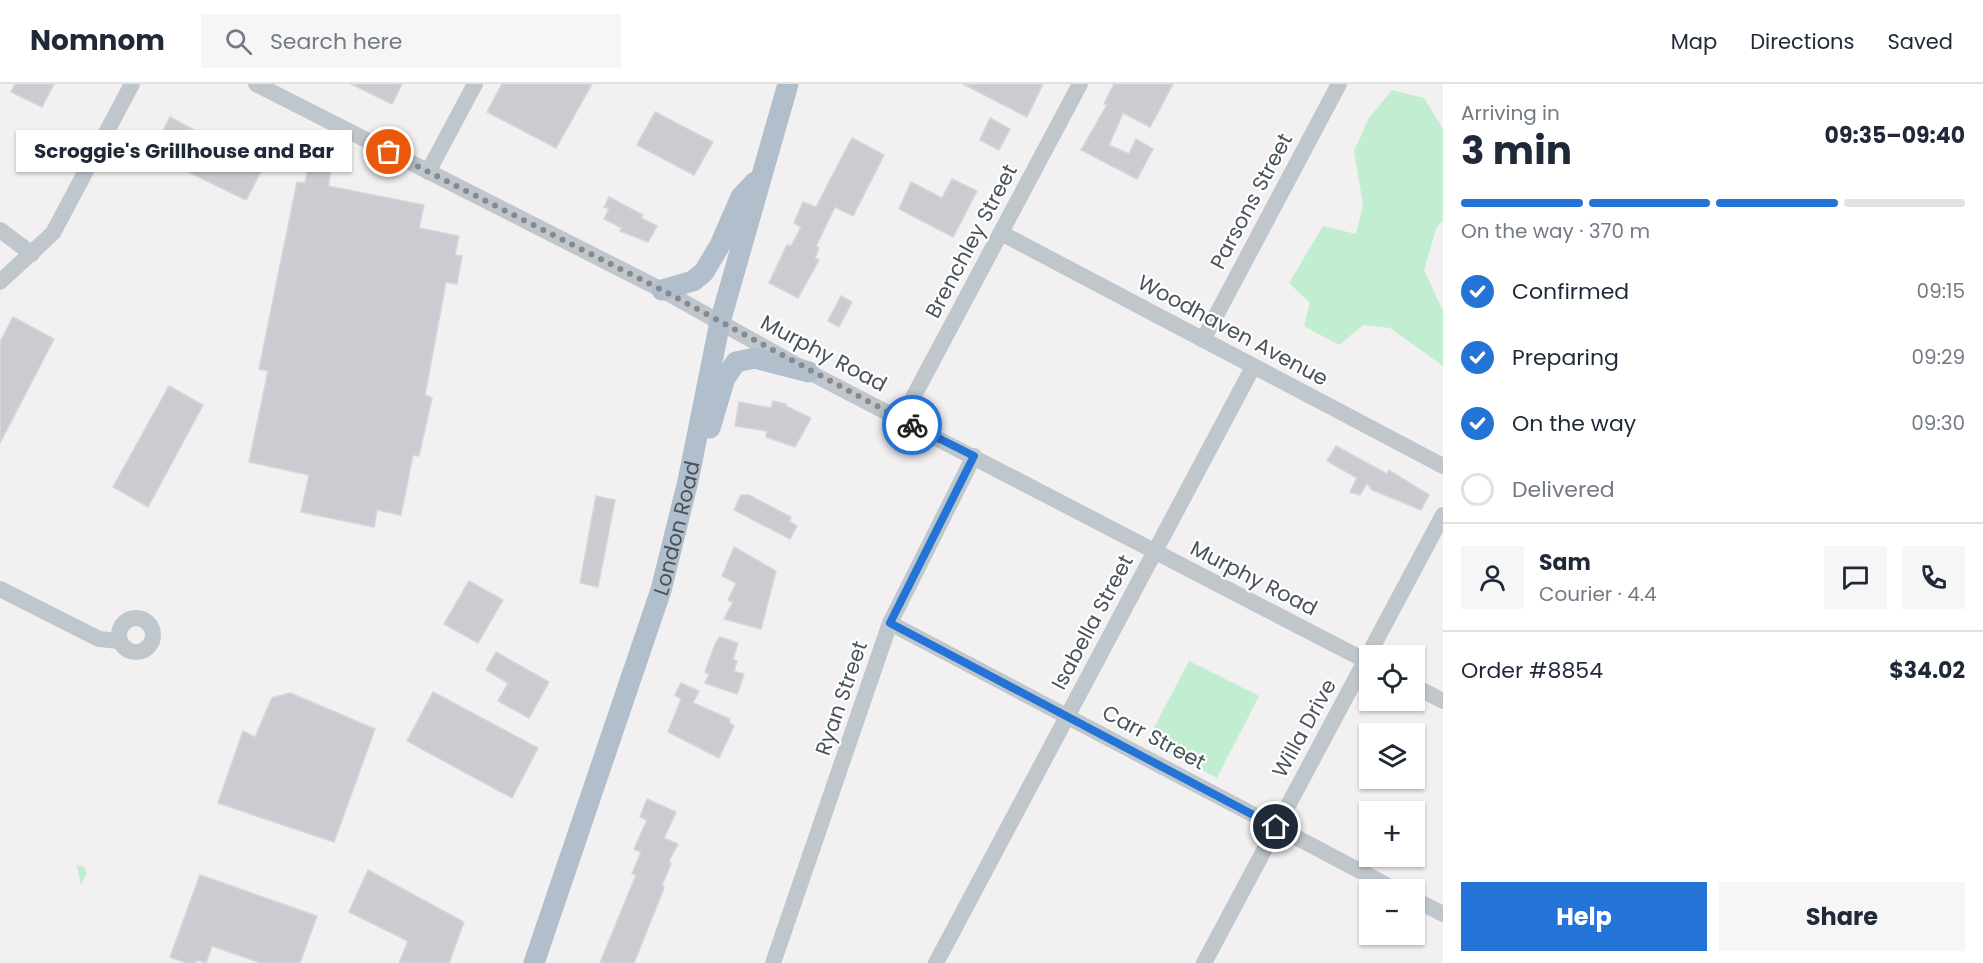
<!DOCTYPE html>
<html lang="en">
<head>
<meta charset="utf-8">
<style>
  :root { --surface:#fff; --page:#f6f6f7; --text:#1f2937; --muted:#747a83; --line:#e0e1e3; --accent:#2473d7 }
  body { margin:0; font-family:Poppins,sans-serif; background:var(--page); color:var(--text); height:100vh; display:flex; flex-direction:column; font-size:22px; white-space:nowrap }
  * { box-sizing:border-box; margin:0 }
  p { font-size:20px; color:var(--muted) }
  .icon { flex:none; width:33px; height:33px; fill:none; stroke:currentColor; stroke-width:2; stroke-linecap:round; stroke-linejoin:round }
  .map { position:relative; flex:1; overflow:hidden }
  .panel { display:flex; flex-direction:column; background:var(--surface); width:540px }
  .panel>* { flex:none }
  .controls { position:absolute; left:1359px; top:561px; display:grid; gap:12px }
  .controls a { display:grid; place-items:center; width:66px; height:66px; border-radius:0px; background:var(--surface); box-shadow:0 2px 4px #0004; font-size:30px }
  .pin { position:absolute; display:grid; place-items:center; width:51px; height:51px; color:#fff; margin:-26px; border:3px solid #fff; border-radius:50%; box-shadow:0 2px 6px #0007 }
  .courier { position:absolute; display:grid; place-items:center; width:60px; height:60px; margin:-30px; border:4px solid #2473d7; border-radius:50%; background:#fff; color:#222; box-shadow:0 2px 8px #0007 }
  .bubble { position:absolute; height:42px; border-radius:0px; background:var(--surface); box-shadow:0 2px 4px #0004; font-size:20px; font-weight:700; line-height:42px; text-align:center }
  .head em { font-style:normal; font-weight:700 }
  .head div { display:flex; flex-direction:column-reverse }
  .head { display:flex; align-items:center; justify-content:space-between; height:102px; padding:0 18px }
  h1 { font-size:39px; font-weight:700; line-height:45px }
  .bar { display:grid; grid-template-columns:repeat(4,1fr); gap:9px 6px; align-content:center; height:72px; padding:0 18px }
  .bar i { height:8px; border-radius:4px; background:var(--line) }
  .bar .on { background:var(--accent) }
  .bar p { grid-column:span 4 }
  .line { display:flex; align-items:center; gap:15px; padding:0 18px; border-top:2px solid var(--line) }
  .line div { flex:1 }
  .round { display:grid; place-items:center; flex:none; width:63px; height:63px; border-radius:0px; background:var(--page) }
  ol { padding:0 18px; list-style:none }
  li { display:flex; align-items:center; gap:18px; height:66px }
  li p { margin-inline-start:auto }
  li .icon { padding:6px; border-radius:50%; background:var(--accent); color:#fff; stroke-width:4 }
  li:last-child { color:var(--muted) }
  li i { width:33px; height:33px; border:3px solid var(--line); border-radius:50% }
  .cta { display:flex; gap:12px; margin-top:auto; padding:12px 18px }
  .cta a { flex:1; height:69px; border-radius:0px; background:var(--accent); color:#fff; font-size:24px; font-weight:700; line-height:69px; text-align:center }
  .cta a+a { background:var(--page); color:var(--text) }
  header { display:flex; align-items:center; gap:36px; box-sizing:border-box; height:84px; padding:0 30px; background:var(--surface); border-bottom:2px solid var(--line) }
  header strong { font-size:28px }
  nav { display:flex; gap:33px; margin-inline-start:auto; font-size:21px }
  .search { width:420px; height:54px; background:var(--page); display:flex; align-items:center; gap:15px; box-sizing:border-box; padding:0 21px; border-radius:0px; color:var(--muted); font-size:22px }
  main { display:flex; flex:1; min-height:0 }
  .map>svg:first-child { display:block }
  .green { fill:#c1edd1 }
  .building { fill:#caccd2; stroke:#d4d6da; stroke-width:1.5 }
  .lines { fill:none; stroke-linecap:round; stroke-linejoin:round }
  .minor { stroke:#bfc7cd; stroke-width:16 }
  .major { stroke:#b1bfcc; stroke-width:21 }
  .done { stroke:#848a90; stroke-width:6; stroke-dasharray:0 10.8 }
  .route { stroke:#2473d7; stroke-width:8 }
  .labels { text-anchor:middle; dominant-baseline:central; stroke-width:4.5; stroke-linejoin:round; paint-order:stroke }
  .street-label { font-size:21px; fill:#49535c; stroke:#fff }
</style>
</head>
<body>
<header>
<strong>Nomnom</strong>
<div class="search"><svg class="icon" aria-label="search" viewBox="0 0 24 24"><circle cx="10" cy="10" r="6"/><path d="M15 15l6 6"/></svg>Search here</div>
<nav><a>Map</a><a>Directions</a><a>Saved</a></nav>
</header>
<main>
<div class="map">
<svg width="1443" height="879" viewBox="0 0 1443 879">
  <rect width="100%" height="100%" fill="#f2f0f0"/>
  <g class="green">
    <path d="M1392 6 1424 14 1443 45V136L1436 145 1424 186 1443 227V282L1390 244 1363 241 1339 261 1304 242 1310 219 1289 199 1323 142 1356 150 1363 121 1354 67 1369 34Z"/>
    <path d="M1189 577 1259 612 1217 694 1147 657Z"/>
    <path d="M77 781 84 783 87 789 81 801Z"/>
  </g>
  <g class="building">
    <path d="M15 0H54L42 23 11 8Z"/>
    <path d="M351 0H402L392 20Z"/>
    <path d="M502 0H592L556 64 487 28Z"/>
    <path d="M963 0H1043L1027 33Z"/>
    <path d="M1114 0H1173L1150 43 1123 29 1109 61 1129 70 1136 55 1153 65 1137 95 1081 66 1107 21 1104 20Z"/>
    <path d="M655 28 713 58 694 91 637 61Z"/>
    <path d="M170 33 263 84 246 116 151 70Z"/>
    <path d="M990 34 1010 45 999 66 980 56Z"/>
    <path d="M852 54 884 71 853 132 835 123 816 162 819 164 815 174 819 176 798 214 769 199 787 161 791 162 801 143 794 139 803 118 816 123Z"/>
    <path d="M308 83 331 87 328 102 424 121 419 144 459 152 455 171 462 172 457 200 446 198 425 311 432 314 419 372 413 371 401 431 377 426 374 443 301 428 309 391 249 378 268 287 259 285 297 98 305 99Z"/>
    <path d="M952 95 977 107 953 153 899 125 911 98 942 114Z"/>
    <path d="M609 113 643 131 641 134 657 142 648 158 620 147 622 144 604 135 609 125 604 123Z"/>
    <path d="M841 212 852 218 839 243 828 237Z"/>
    <path d="M13 233 54 255 0 359V258Z"/>
    <path d="M169 302 203 321 148 423 113 403Z"/>
    <path d="M773 317 786 320V322L811 334 795 363 766 353 767 347 735 342 739 318 771 324Z"/>
    <path d="M1336 362 1387 390 1389 386 1429 411 1421 426 1372 406 1367 399 1360 411 1350 408 1357 394 1327 377Z"/>
    <path d="M741 411H749L791 433 789 437 797 442 790 455 734 426Z"/>
    <path d="M596 412 615 416 598 503 580 499Z"/>
    <path d="M734 463 776 487 761 545 724 535 733 518 728 516 736 499 722 492Z"/>
    <path d="M469 497 503 516 478 559 444 540Z"/>
    <path d="M720 553 738 559 733 575 737 577 734 587 744 590 737 610 705 599 709 590 705 588 715 560Z"/>
    <path d="M496 568 549 598 529 634 498 617 508 599 486 586Z"/>
    <path d="M681 599 699 607 693 619 730 635 729 638 734 642 719 674 668 648 681 615 675 611Z"/>
    <path d="M433 608 538 664 512 714 407 657Z"/>
    <path d="M290 609 375 645 334 758 218 719 243 647 255 653 272 614Z"/>
    <path d="M647 715 676 728 664 754 678 760 669 777 671 780 662 801 664 804 634 879H600L636 791 632 790 641 768 634 765 647 736 640 733Z"/>
    <path d="M368 786 464 838 449 879H399L408 857 349 828Z"/>
    <path d="M200 791 317 832 300 879H261L212 862 206 879 197 876 196 879H186L170 873Z"/>
  </g>
  <g class="lines">
    <g class="minor">
      <path d="M256 0 662 206 809 288 1370 579"/>
      <path d="M428 88 475 0"/>
      <path d="M0 146 32 170"/>
      <path d="M1001 149 1443 382"/>
      <path d="M0 198 53 149 132 0"/>
      <path d="M1203 256 1339 0"/>
      <path d="M901 336 1080 0"/>
      <path d="M0 505 99 555 119 557"/>
      <circle cx="136" cy="551" r="17"/>
      <path d="M890 539 1396 806"/>
      <path d="M1414 602 1443 617"/>
      <path d="M1414 815 1443 830"/>
      <path d="M773 879 890 539 974 372"/>
      <path d="M936 879 1253 283"/>
      <path d="M1204 879 1443 431"/>
    </g>
    <g class="major">
      <path d="M662 206 693 197 704 188 720 161 741 113 755 98"/>
      <path d="M710 344 725 294 736 278 755 274 809 288"/>
      <path id="s1" d="M534 879 661 506 688 397 720 238 788 0"/>
    </g>
  </g>
  <g class="lines">
    <path class="done" d="M389 68 662 206 912 341"/>
    <path class="route" d="M912 341 974 372 890 539 1276 743"/>
  </g>
  <g class="labels">
    <g class="street-label">
      <text transform="translate(1251 117) rotate(-62)">Parsons Street</text>
      <text transform="translate(971 157) rotate(-62)">Brenchley Street</text>
      <text transform="translate(1233 246) rotate(28)">Woodhaven Avenue</text>
      <text transform="translate(824 269) rotate(28)">Murphy Road</text>
      <text stroke="none"><textPath href="#s1" startOffset="458">London Road</textPath></text>
      <text transform="translate(1254 494) rotate(27)">Murphy Road</text>
      <text transform="translate(1092 538) rotate(-62)">Isabella Street</text>
      <text transform="translate(841 614) rotate(-71)">Ryan Street</text>
      <text transform="translate(1304 644) rotate(-61)">Willa Drive</text>
      <text transform="translate(1154 653) rotate(28)">Carr Street</text>
    </g>
  </g>
</svg>
<div class="controls">
<a><svg class="icon" aria-label="locate" viewBox="0 0 24 24"><circle cx="12" cy="12" r="6"/><path d="M12 2v4M12 18v4M2 12h4M18 12h4"/></svg></a>
<a><svg class="icon" aria-label="layers" viewBox="0 0 24 24"><path d="M12 4l9 5-9 5-9-5zM3 14l9 5 9-5"/></svg></a>
<a>+</a>
<a>−</a>
</div>
<div class="pin" style="left:389px;top:68px;background:#ea580c"><svg class="icon" aria-label="bag" viewBox="0 0 24 24"><path d="M5 8h14l-1 12H6zM9 8a3 3 0 0 1 6 0"/></svg></div>
<div class="pin" style="left:1276px;top:743px;background:#1f2937"><svg class="icon" aria-label="home" viewBox="0 0 24 24"><path d="M3 11l9-7 9 7M6 9v11h12V9"/></svg></div>
<div class="courier" style="left:912px;top:341px"><svg class="icon" aria-label="bike" viewBox="0 0 24 24"><circle cx="6" cy="16" r="4"/><circle cx="18" cy="16" r="4"/><path d="M6 16l4-8h5l3 8M10 8l3 8H6M13 5h3"/></svg></div>
<div class="bubble" style="left:16px;top:46px;width:336px">Scroggie's Grillhouse and Bar</div>
</div>
<section class="panel">
<div class="head"><div><h1>3 min</h1><p>Arriving in</p></div><em>09:35–09:40</em></div>
<div class="bar"><i class="on"></i><i class="on"></i><i class="on"></i><i></i><p>On the way · 370 m</p></div>
<ol>
<li><svg class="icon" aria-label="check" viewBox="0 0 24 24"><path d="M5 12l5 5 9-10"/></svg>Confirmed<p>09:15</p></li>
<li><svg class="icon" aria-label="check" viewBox="0 0 24 24"><path d="M5 12l5 5 9-10"/></svg>Preparing<p>09:29</p></li>
<li><svg class="icon" aria-label="check" viewBox="0 0 24 24"><path d="M5 12l5 5 9-10"/></svg>On the way<p>09:30</p></li>
<li><i></i>Delivered</li>
</ol>
<div class="line" style="height:108px"><a class="round"><svg class="icon" aria-label="person" viewBox="0 0 24 24"><circle cx="12" cy="8" r="4"/><path d="M4 21q1-7 8-7t8 7"/></svg></a><div><b>Sam</b><p>Courier · 4.4</p></div><a class="round"><svg class="icon" aria-label="chat" viewBox="0 0 24 24"><path d="M4 5h16v11H9l-5 4z"/></svg></a><a class="round"><svg class="icon" aria-label="phone" viewBox="0 0 24 24"><path d="M5 4h4l2 5-3 2q2 4 5 5l2-3 5 2v4C11 20 4 13 5 4z"/></svg></a></div>
<div class="line" style="height:78px"><div>Order #8854</div><b>$34.02</b></div>
<div class="cta"><a>Help</a><a>Share</a></div>
</section>
</main>
</body>
</html>
